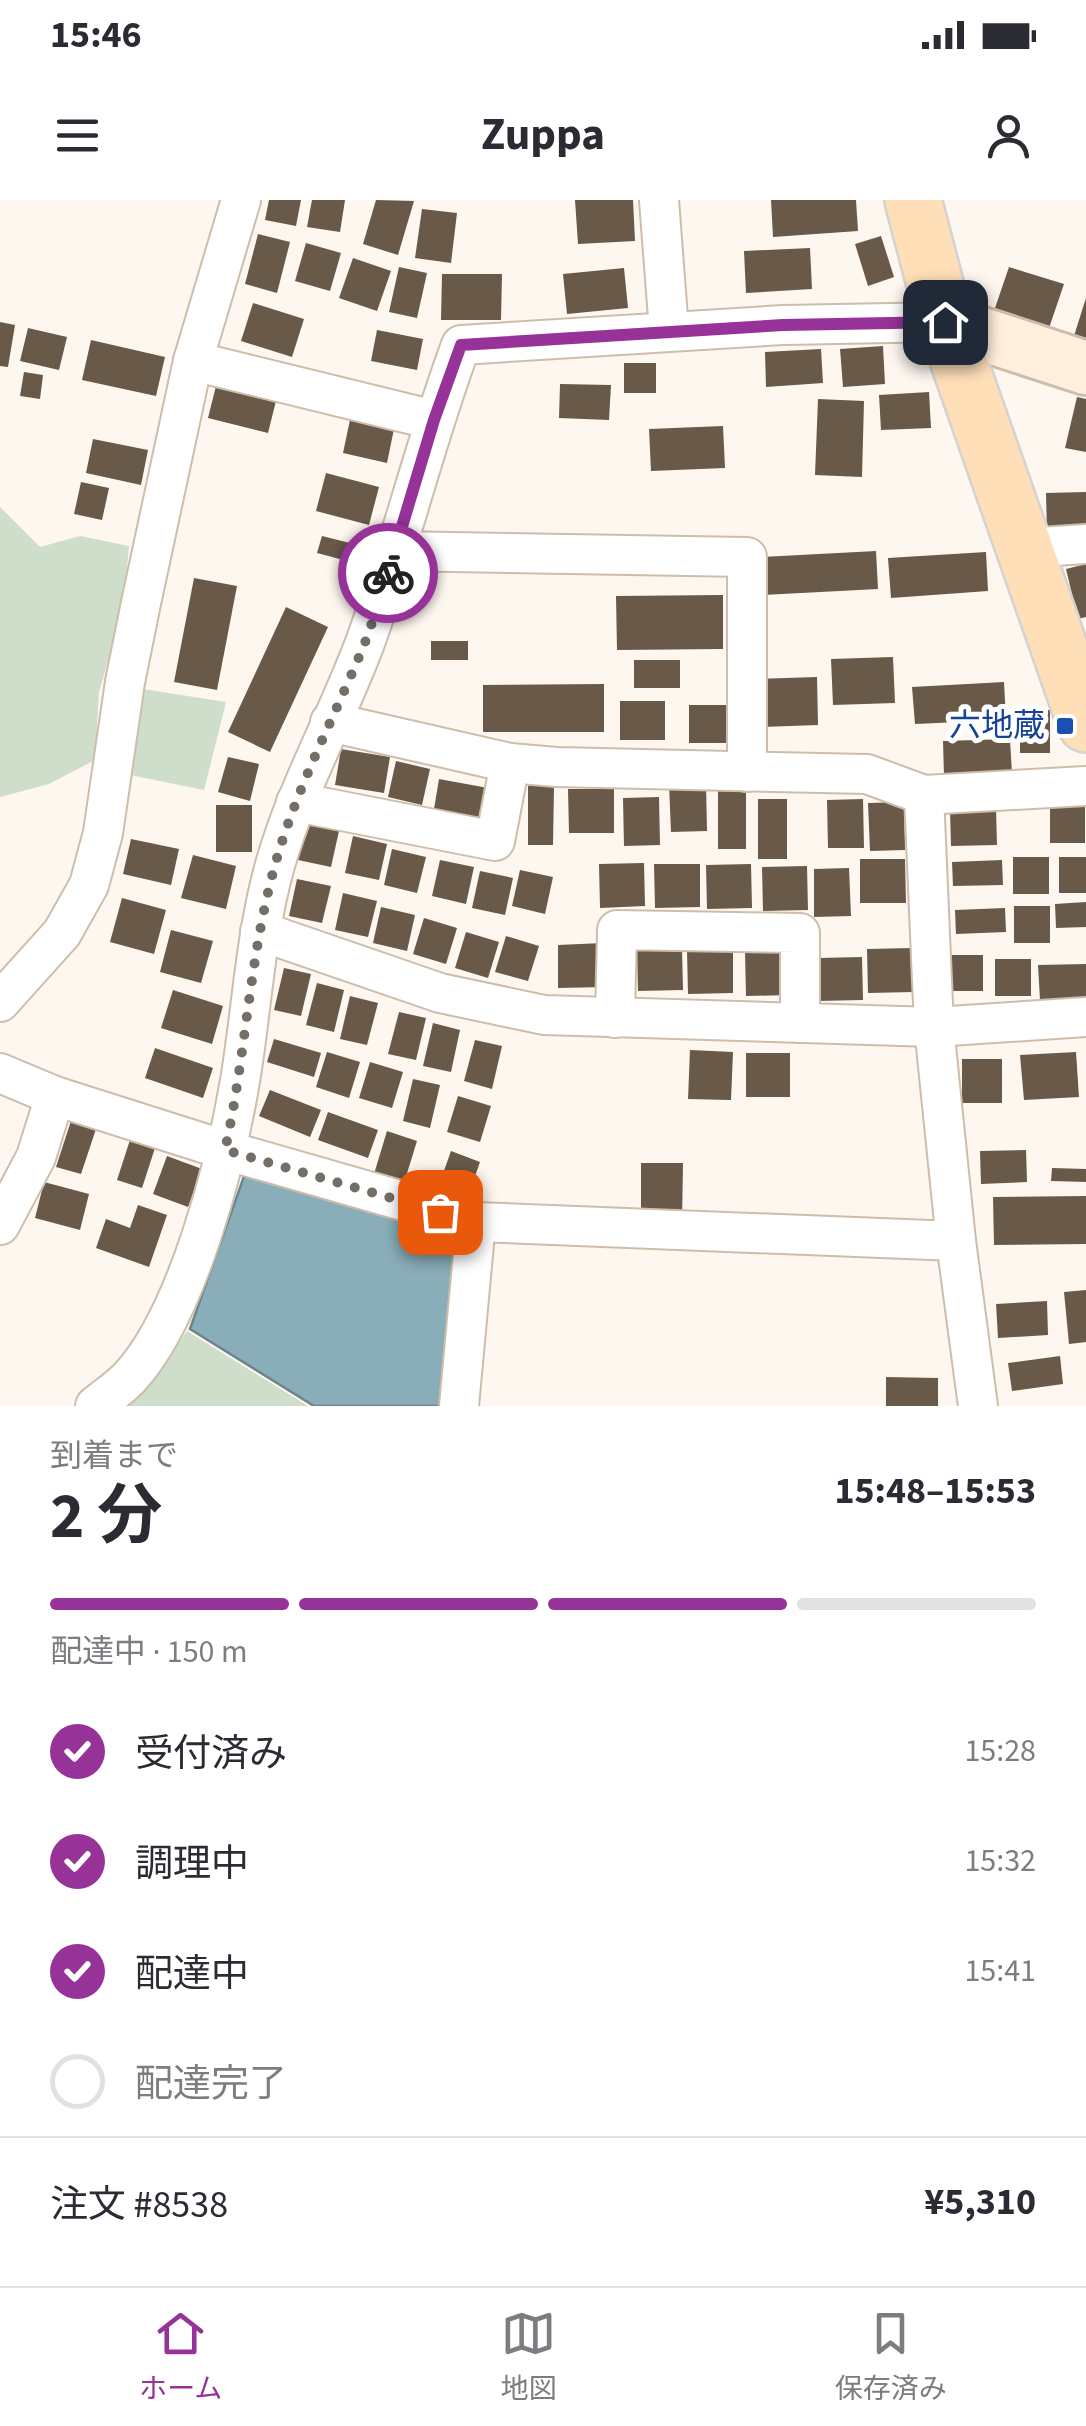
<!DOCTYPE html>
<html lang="ja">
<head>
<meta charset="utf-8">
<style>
  :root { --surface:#fff; --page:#f2f2f3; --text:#2b2b33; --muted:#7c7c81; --line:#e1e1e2; --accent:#963298 }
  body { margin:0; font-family:"Source Sans 3","Noto Sans JP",sans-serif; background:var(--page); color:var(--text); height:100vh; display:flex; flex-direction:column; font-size:38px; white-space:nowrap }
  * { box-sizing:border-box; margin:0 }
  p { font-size:32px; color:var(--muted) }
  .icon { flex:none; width:55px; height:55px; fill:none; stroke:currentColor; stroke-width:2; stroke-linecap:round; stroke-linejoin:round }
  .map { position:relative; height:1206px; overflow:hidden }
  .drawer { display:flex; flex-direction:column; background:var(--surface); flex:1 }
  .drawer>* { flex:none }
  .pin { position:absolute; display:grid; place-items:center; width:85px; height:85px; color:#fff; margin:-42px; border-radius:20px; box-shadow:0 5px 15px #0006 }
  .courier { position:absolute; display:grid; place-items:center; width:100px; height:100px; margin:-50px; border:8px solid #963298; border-radius:50%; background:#fff; color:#222; box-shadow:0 2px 12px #0007 }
  .headline em { font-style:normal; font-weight:700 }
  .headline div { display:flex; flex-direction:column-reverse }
  .headline { display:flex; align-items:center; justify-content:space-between; height:170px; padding:0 50px }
  h1 { font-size:65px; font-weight:700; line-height:75px }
  .bar { display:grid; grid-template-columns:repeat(4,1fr); gap:15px 10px; align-content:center; height:120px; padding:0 50px }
  .bar i { height:12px; border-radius:8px; background:var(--line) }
  .bar .active { background:var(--accent) }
  .bar p { grid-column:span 4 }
  .line { display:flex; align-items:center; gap:25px; padding:0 50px; border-top:2px solid var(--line) }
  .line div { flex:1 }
  ol { padding:0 50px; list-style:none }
  li { display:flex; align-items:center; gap:30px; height:110px }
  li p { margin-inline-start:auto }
  li .icon { padding:10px; border-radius:50%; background:var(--accent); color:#fff; stroke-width:4 }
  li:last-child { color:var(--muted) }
  li i { width:55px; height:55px; border:5px solid var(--line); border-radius:50% }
  .status { display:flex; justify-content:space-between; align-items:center; height:70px; padding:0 50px; background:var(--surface); direction:ltr }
  .status svg { height:28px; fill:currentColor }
  header { display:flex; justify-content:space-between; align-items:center; height:130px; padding:0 50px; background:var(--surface); font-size:45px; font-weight:700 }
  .menu { display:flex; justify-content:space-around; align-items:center; height:140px; border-top:2px solid var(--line); background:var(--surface); font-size:28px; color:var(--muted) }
  .menu a { display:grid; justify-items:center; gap:5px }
  .menu .active { color:var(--accent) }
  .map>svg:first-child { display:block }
  .green { fill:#cfddcb }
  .water { fill:#89aeba; stroke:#6c858b; stroke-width:2.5 }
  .building { fill:#685949 }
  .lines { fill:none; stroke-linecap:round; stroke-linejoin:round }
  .street-casing { stroke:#cebdab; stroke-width:42 }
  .secondary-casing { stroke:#cebdab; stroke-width:58 }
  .primary-casing { stroke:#d4d3d2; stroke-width:60 }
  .street { stroke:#fff; stroke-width:38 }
  .secondary { stroke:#ffefdc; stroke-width:52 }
  .primary { stroke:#fedfb8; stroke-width:55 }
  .done { stroke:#746e66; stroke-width:10; stroke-dasharray:0 18 }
  .route { stroke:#963298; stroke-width:12 }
  .transit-dot { fill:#1a4fb4; stroke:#fff; stroke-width:4 }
  .labels { text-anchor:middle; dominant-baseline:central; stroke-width:10; stroke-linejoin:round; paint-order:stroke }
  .transit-label { font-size:32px; fill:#164399; stroke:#fff; text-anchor:end }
</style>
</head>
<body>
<div class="status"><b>15:46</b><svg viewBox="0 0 49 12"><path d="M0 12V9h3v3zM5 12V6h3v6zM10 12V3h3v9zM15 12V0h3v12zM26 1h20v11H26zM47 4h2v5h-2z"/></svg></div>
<header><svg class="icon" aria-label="menu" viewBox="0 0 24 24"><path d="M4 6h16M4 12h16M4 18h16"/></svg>Zuppa<svg class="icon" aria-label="person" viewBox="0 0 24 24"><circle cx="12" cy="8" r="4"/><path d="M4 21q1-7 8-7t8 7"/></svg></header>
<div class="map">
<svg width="1086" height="1206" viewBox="0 0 1086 1206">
  <rect width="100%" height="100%" fill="#fef7ef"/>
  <g class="green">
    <path d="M0 307 40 347 80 336 129 346 123 409 99 492 95 560 49 584 0 597Z"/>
    <path d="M143 489 226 502 204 590 130 575Z"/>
    <path d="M187 1131 308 1206H123L150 1183Z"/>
  </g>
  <path class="water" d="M248 965 458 1035 452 1206H314L190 1129Z"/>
  <g class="building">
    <path d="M269 0H301L296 26 265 20Z"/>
    <path d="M312 0H345L340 32 307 27Z"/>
    <path d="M376 0 414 1 398 55 363 44Z"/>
    <path d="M575 0H633L635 41 578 44Z"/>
    <path d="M771 0H856L858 31 773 37Z"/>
    <path d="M422 9 457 13 451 63 415 58Z"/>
    <path d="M258 34 290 42 277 93 245 84Z"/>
    <path d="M881 36 894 77 868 86 855 44Z"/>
    <path d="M306 43 341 53 330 91 295 81Z"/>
    <path d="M810 48 812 89 746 93 744 51Z"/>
    <path d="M353 58 391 71 377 111 339 98Z"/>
    <path d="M399 67 427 73 417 118 389 112Z"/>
    <path d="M1009 67 1064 84 1049 128 994 111Z"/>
    <path d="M624 68 628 108 567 114 563 74Z"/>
    <path d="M442 74H502L501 120H441Z"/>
    <path d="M1086 98V142L1073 139Z"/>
    <path d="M253 103 304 119 292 157 241 141Z"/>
    <path d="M0 122 15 125 8 167 0 166Z"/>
    <path d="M28 128 67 137 59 170 20 161Z"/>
    <path d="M377 130 423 139 417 170 371 161Z"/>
    <path d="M91 140 165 157 156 196 82 180Z"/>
    <path d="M883 146 885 184 843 187 840 149Z"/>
    <path d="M821 149 823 183 766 187 765 152Z"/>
    <rect x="624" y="163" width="32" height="30"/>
    <path d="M24 172 43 175 40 199 20 196Z"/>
    <path d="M217 182 277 197 268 233 208 218Z"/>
    <path d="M560 184 611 185 609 220 559 218Z"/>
    <path d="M929 192 931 228 881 230 879 195Z"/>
    <path d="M1077 197 1086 199V252L1065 248Z"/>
    <path d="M818 199 864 201 862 277 815 275Z"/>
    <path d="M351 215 395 224 387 263 343 253Z"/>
    <path d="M723 226 725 268 651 271 649 229Z"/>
    <path d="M93 239 148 250 141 285 86 273Z"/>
    <path d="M326 273 379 287 369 325 316 311Z"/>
    <path d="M81 282 109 288 102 320 74 314Z"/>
    <path d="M1086 292V333L1047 334 1046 293Z"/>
    <path d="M322 336 370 348 366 366 317 353Z"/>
    <path d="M876 351 878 389 763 395 762 357Z"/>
    <path d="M986 352 988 391 891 398 888 358Z"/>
    <path d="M1086 364V417L1078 419 1066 369Z"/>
    <path d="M194 378 237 386 217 490 174 482Z"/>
    <path d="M723 395V449L617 450 616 396Z"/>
    <path d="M286 407 328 427 270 552 228 532Z"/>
    <rect x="431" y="441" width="37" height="19"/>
    <path d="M893 457 895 503 833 505 831 459Z"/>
    <rect x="634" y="460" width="46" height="28"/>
    <path d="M817 477 818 525 760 527 758 479Z"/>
    <path d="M1004 482 1006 520 915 524 912 487Z"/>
    <path d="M604 484V532H483V485Z"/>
    <rect x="620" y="501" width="45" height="39"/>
    <rect x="689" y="505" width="38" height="38"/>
    <rect x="1020" y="510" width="30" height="43"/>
    <path d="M1010 539 1012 574 944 576 943 541Z"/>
    <path d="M341 549 390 557 384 593 335 585Z"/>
    <path d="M228 557 259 564 250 601 218 592Z"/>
    <path d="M396 561 430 569 422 605 388 597Z"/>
    <path d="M439 579 488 588 481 623 433 615Z"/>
    <path d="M706 583 707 631 671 632 669 584Z"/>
    <path d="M528 586H554L553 645H528Z"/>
    <path d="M568 589H614V633H569Z"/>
    <rect x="718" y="591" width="28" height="58"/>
    <path d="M659 597 660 645 624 646 623 598Z"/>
    <rect x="758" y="599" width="29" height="60"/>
    <path d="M863 599 864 648H828L827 600Z"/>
    <path d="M904 602 905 650 870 651 868 603Z"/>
    <rect x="216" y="605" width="36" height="47"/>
    <rect x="1050" y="607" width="35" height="36"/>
    <path d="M996 608 997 645 951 646 950 609Z"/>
    <path d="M306 623 339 631 331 667 298 660Z"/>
    <path d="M353 636 387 644 379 680 345 673Z"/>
    <path d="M131 639 179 649 171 685 123 674Z"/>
    <path d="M392 649 426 657 417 693 384 685Z"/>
    <path d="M193 655 236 666 226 709 181 698Z"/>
    <rect x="1013" y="657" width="36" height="37"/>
    <rect x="1059" y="657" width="27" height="36"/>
    <path d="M860 659H905L906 703H860Z"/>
    <path d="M440 660 474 667 466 704 432 696Z"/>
    <path d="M1002 660 1003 685 953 686 952 662Z"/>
    <path d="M644 663 645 706 600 708 599 664Z"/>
    <path d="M654 664H700V707L655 708Z"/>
    <path d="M751 664 752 708 707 709 706 665Z"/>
    <path d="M807 666 808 710 763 711 762 667Z"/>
    <path d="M849 668 851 716 814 717V669Z"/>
    <path d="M520 670 553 677 545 714 512 706Z"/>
    <path d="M480 671 513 678 505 715 472 708Z"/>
    <path d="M297 679 331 686 322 723 289 716Z"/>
    <path d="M343 693 377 701 368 737 335 730Z"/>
    <path d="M122 698 166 710 154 754 110 742Z"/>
    <path d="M1086 702V727L1056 728 1055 704Z"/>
    <rect x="1014" y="706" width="36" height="37"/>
    <path d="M381 707 415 715 407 751 373 743Z"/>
    <path d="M1005 708 1006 732 956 734 955 710Z"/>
    <path d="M424 718 457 728 446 764 413 754Z"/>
    <path d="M171 730 213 741 201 783 160 772Z"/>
    <path d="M466 732 499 742 488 778 455 768Z"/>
    <path d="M506 736 539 746 528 781 495 772Z"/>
    <path d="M603 743 604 787 558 788V745Z"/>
    <path d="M637 747H682L683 790 638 791Z"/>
    <path d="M913 748V792L868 793 867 749Z"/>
    <path d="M733 750V793L688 794 687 751Z"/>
    <path d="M745 752H790L791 795 746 796Z"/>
    <rect x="947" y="755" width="36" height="36"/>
    <path d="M862 757 863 800 817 801V758Z"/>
    <rect x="995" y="759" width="36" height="37"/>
    <path d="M1086 764V799L1040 800 1038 765Z"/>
    <path d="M284 768 311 774 301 816 274 810Z"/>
    <path d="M317 783 344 790 334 832 306 825Z"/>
    <path d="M173 790 223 806 212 844 161 828Z"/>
    <path d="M350 796 378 803 367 845 340 839Z"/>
    <path d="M399 812 426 818 416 860 388 854Z"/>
    <path d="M433 823 460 830 451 872 423 866Z"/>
    <path d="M274 839 321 853 314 877 267 862Z"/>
    <path d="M475 840 502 846 492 889 464 881Z"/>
    <path d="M155 848 213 868 203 898 145 878Z"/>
    <path d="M690 850 733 852 731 900 688 899Z"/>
    <path d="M327 852 360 862 349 898 316 887Z"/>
    <path d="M1076 852 1079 897 1024 900 1020 855Z"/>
    <rect x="746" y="853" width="44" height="44"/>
    <rect x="962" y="859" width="40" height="44"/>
    <path d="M370 862 403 872 392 908 359 898Z"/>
    <path d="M413 879 440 885 430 928 403 921Z"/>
    <path d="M270 890 321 910 310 937 259 916Z"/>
    <path d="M458 896 491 906 480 942 447 932Z"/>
    <path d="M328 912 378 930 368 958 318 940Z"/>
    <path d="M71 921 96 929 81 974 56 967Z"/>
    <path d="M387 931 417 941 404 983 374 974Z"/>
    <path d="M130 940 155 948 142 988 117 980Z"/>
    <path d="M1026 950 1027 982 981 984 980 951Z"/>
    <path d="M451 951 480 962 463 1010 434 999Z"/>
    <path d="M167 956 202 969 188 1007 153 994Z"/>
    <path d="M641 963H683L682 1024 641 1023Z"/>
    <path d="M1052 968 1086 969V982L1051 981Z"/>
    <path d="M44 982 89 994 80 1030 35 1018Z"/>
    <path d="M1086 996V1044L994 1045 993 997Z"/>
    <path d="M138 1005 167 1015 149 1067 96 1048 106 1019 130 1028Z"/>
    <path d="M1086 1090V1142L1069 1144 1064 1092Z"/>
    <path d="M1047 1101 1048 1135 998 1138 996 1104Z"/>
    <path d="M1060 1156 1063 1184 1012 1191 1008 1163Z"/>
    <path d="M886 1177 938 1178V1206H886Z"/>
  </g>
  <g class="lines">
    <g class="street-casing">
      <g id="street">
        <path d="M659 0 669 131"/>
        <path d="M193 161 434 220"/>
        <path d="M1025 348 1086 344"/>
        <path d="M395 351 747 357V572"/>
        <path d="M330 522 510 563 556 567 867 574 924 595 1086 586"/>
        <path d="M924 595 934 827 956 1041 978 1206"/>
        <path d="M296 602 495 641 510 563"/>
        <path d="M260 731 440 793 544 815 934 827 1086 817"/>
        <path d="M0 802 62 733 89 685 103 633 125 482 141 403 193 161 241 0"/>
        <path d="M615 818 617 730 800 733V823"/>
        <path d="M0 873 55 896 225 950 476 1022 956 1041"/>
        <path d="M0 1025 36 957 55 896"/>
        <path d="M95 1206C107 1196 120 1188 130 1177 187 1115 226 964 240 881 252 809 255 736 275 665 297 587 338 516 366 440 401 343 425 242 461 145L783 125 945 122"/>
        <path d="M459 1206 476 1022"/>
      </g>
    </g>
    <g class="secondary-casing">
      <path id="secondary" d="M945 122 1086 168"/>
    </g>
    <g class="primary-casing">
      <path id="primary" d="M913 0 945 122 1086 524"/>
    </g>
    <use href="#street" class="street"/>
    <use href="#secondary" class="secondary"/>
    <use href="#primary" class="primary"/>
  </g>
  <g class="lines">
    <path class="done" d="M388 373C380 397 373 422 364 445 334 518 296 589 275 665 249 758 246 856 225 950L440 1012"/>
    <path class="route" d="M388 373 434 220 461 145 783 125 945 122"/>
  </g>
  <rect class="transit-dot" x="1055" y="516" width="20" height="20" rx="5"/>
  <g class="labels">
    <g class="transit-label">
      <text x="1045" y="526">六地蔵</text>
    </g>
  </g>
</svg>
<div class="pin" style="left:440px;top:1012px;background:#ea580c"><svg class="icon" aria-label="bag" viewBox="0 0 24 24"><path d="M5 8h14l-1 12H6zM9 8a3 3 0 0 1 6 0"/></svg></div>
<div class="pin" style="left:945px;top:122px;background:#1f2937"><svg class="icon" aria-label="home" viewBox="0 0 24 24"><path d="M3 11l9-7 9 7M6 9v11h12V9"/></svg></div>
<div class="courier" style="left:388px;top:373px"><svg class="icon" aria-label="bike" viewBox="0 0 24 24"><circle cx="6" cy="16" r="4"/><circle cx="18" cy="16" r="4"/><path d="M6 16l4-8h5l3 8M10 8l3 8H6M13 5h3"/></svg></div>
</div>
<section class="drawer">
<div class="headline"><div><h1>2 分</h1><p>到着まで</p></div><em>15:48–15:53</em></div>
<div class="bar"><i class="active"></i><i class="active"></i><i class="active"></i><i></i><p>配達中 · 150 m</p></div>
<ol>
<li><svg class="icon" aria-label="check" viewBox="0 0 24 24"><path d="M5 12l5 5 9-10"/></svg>受付済み<p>15:28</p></li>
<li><svg class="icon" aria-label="check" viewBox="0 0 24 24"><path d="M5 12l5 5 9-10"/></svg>調理中<p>15:32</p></li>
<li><svg class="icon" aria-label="check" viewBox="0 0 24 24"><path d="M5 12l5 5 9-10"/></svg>配達中<p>15:41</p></li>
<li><i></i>配達完了</li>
</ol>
<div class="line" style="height:130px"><div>注文 #8538</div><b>¥5,310</b></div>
</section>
<nav class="menu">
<a class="active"><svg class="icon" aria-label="home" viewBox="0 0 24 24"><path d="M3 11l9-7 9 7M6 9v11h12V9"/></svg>ホーム</a>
<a><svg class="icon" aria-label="map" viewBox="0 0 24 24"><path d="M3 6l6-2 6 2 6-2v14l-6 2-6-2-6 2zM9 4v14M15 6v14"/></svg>地図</a>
<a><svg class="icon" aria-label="saved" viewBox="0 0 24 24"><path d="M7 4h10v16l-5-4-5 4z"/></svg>保存済み</a>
</nav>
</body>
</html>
